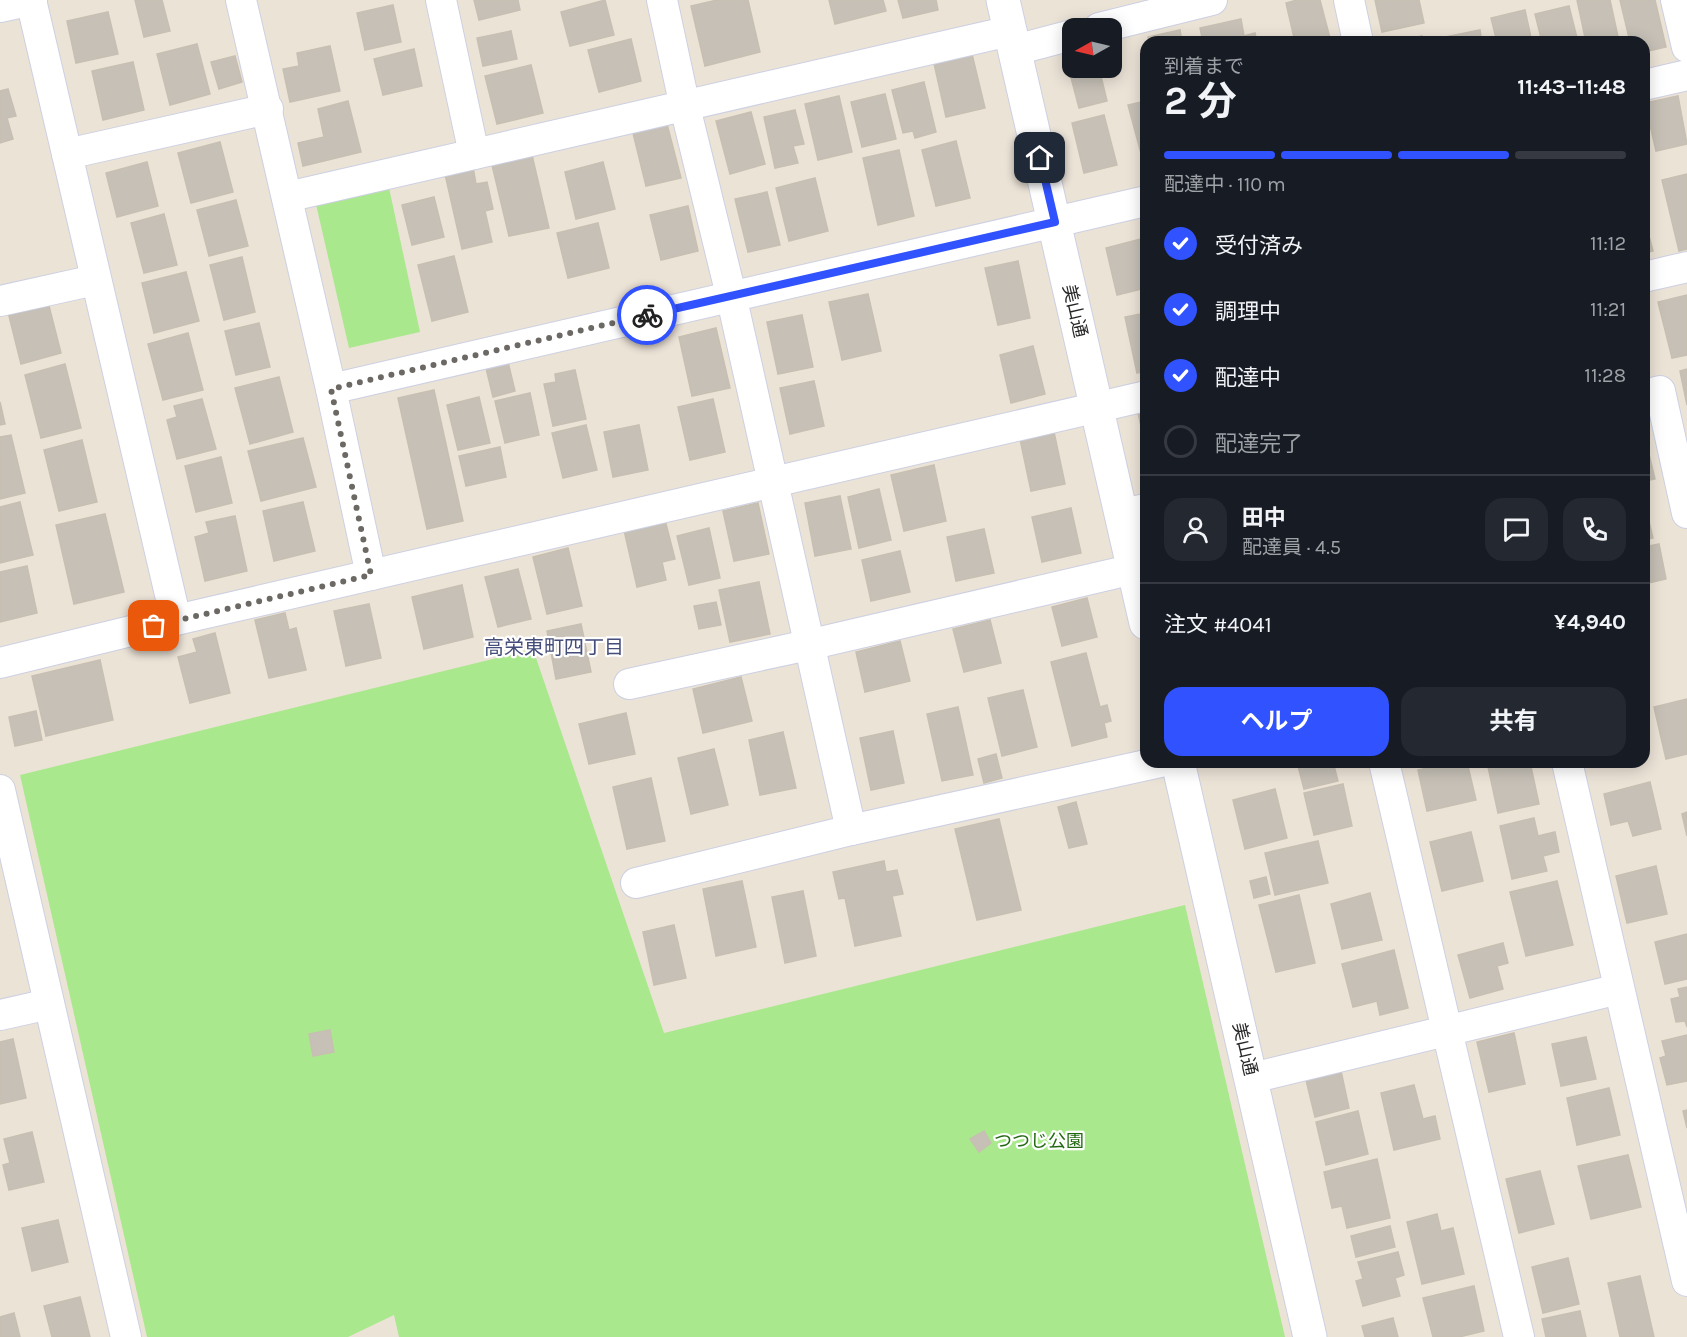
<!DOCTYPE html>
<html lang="ja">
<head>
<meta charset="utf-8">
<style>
  :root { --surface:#171b24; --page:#242831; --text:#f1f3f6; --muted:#9ea1a6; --line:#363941; --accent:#3152ff }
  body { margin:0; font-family:Karla,"Noto Sans JP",sans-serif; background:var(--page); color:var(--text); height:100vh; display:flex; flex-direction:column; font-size:22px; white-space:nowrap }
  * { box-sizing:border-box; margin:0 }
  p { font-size:20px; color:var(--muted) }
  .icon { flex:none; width:33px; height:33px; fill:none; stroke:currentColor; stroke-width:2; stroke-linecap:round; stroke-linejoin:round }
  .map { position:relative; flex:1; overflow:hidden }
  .details { position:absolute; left:1140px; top:36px; width:510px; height:732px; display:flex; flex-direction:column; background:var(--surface); border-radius:18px; box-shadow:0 3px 15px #0003 }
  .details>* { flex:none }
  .needle { width:39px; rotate:262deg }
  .controls { position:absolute; left:1062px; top:18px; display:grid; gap:12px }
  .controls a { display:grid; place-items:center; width:60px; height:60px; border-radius:12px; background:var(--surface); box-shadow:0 3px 15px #0003; font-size:30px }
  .pin { position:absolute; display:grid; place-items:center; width:51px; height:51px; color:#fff; margin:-26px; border-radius:12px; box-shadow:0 3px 9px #0006 }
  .courier { position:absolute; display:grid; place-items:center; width:60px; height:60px; margin:-30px; border:4px solid #3152ff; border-radius:50%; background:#fff; color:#222; box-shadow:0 2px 8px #0007 }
  .overview em { font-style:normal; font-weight:700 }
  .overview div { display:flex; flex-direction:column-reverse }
  .overview { display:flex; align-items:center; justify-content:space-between; height:102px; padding:0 24px }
  h1 { font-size:39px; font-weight:700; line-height:45px }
  .bar { display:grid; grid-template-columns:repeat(4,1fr); gap:9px 6px; align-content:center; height:72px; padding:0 24px }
  .bar i { height:8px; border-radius:4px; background:var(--line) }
  .bar .active { background:var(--accent) }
  .bar p { grid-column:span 4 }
  .line { display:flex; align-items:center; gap:15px; padding:0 24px; border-top:2px solid var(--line) }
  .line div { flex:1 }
  .round { display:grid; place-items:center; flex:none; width:63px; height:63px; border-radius:18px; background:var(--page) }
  ol { padding:0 24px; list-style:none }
  li { display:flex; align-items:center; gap:18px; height:66px }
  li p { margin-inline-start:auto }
  li .icon { padding:6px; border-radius:50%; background:var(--accent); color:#fff; stroke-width:4 }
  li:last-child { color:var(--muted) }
  li i { width:33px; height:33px; border:3px solid var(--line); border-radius:50% }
  .button { display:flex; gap:12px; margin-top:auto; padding:12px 24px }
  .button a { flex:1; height:69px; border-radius:18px; background:var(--accent); color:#fff; font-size:24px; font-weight:700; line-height:69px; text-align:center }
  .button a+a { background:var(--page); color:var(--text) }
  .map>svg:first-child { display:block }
  .green { fill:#aae88e }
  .building { fill:#c6c0b7; stroke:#c7bfb1; stroke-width:1.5 }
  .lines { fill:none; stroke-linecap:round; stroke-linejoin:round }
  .minor-casing { stroke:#ccd0e2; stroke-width:32 }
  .tertiary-casing { stroke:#ccd0e2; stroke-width:35 }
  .minor { stroke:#fff; stroke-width:30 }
  .tertiary { stroke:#fff; stroke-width:33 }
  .done { stroke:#6c6965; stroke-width:6; stroke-dasharray:0 10.8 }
  .route { stroke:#3152ff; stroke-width:8 }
  .labels { text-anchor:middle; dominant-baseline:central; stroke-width:4.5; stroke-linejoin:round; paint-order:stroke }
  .street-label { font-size:18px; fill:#272727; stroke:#fff }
  .park-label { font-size:18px; fill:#236813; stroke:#fff }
  .neighbourhood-label { font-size:20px; fill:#454d7b; stroke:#fff }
</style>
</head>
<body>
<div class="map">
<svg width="1687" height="1337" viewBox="0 0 1687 1337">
  <rect width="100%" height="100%" fill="#ece3d7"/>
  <g class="green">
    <path d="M388 183 420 332 349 348 315 200Z"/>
    <path d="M533 649 664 1033 1185 905 1285 1337H399L394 1315 348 1337H147L20 775Z"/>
  </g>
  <g class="building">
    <path d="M135 0H162L170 31 144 37Z"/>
    <path d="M474 0H518L520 10 479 20Z"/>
    <path d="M605 0 614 35 570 46 561 12Z"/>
    <path d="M717 0H748L760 52 705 66 691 6Z"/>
    <path d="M829 0H883L886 11 835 24Z"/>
    <path d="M898 0H936L938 10 903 18Z"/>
    <path d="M1297 0H1320L1331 42H1295L1286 3Z"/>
    <path d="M1375 0H1419L1424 23 1382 32Z"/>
    <path d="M1577 0H1610L1619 41 1586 42Z"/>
    <path d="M1620 0H1655L1666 47 1644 52V42H1630Z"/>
    <path d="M393 5 401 42 365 50 357 13Z"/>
    <path d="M1569 6 1578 42H1542L1535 14Z"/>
    <path d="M1525 10 1532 42H1497L1491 18Z"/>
    <path d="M108 12 118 54 76 63 67 21Z"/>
    <path d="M1241 19 1244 36 1255 33 1257 42H1203L1200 28Z"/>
    <path d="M1180 30 1182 42H1149L1148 37Z"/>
    <path d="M1480 30 1482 42H1441L1440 38Z"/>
    <path d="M511 31 517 59 483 66 477 38Z"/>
    <path d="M1422 36 1423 42H1393Z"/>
    <path d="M631 39 641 81 599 92 588 50Z"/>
    <path d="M197 44 210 94 170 105 157 54Z"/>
    <path d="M330 46 340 91 290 102 283 69 299 66 297 53Z"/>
    <path d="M414 49 422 86 383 95 374 59Z"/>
    <path d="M971 50 985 108 946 117 933 59Z"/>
    <path d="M235 56 242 82 219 89 211 62Z"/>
    <path d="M133 62 144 110 103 120 92 71Z"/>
    <path d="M531 65 543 113 497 124 485 76Z"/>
    <path d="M1072 65V68H1099L1107 101 1079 108 1068 66Z"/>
    <path d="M924 82 936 132 915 138 913 131 903 133 892 90Z"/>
    <path d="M8 89 16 116 7 118 13 139 0 143V91Z"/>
    <path d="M885 94 896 139 862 147 851 102Z"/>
    <path d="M839 96 852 152 818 160 805 104Z"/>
    <path d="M1678 96 1687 144 1656 151 1645 103Z"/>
    <path d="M348 101 361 152 303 166 298 143 324 137 318 109Z"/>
    <path d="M1146 101V156L1142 157 1128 105Z"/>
    <path d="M795 110 804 144 793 146 798 163 775 168 764 117Z"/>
    <path d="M751 112 765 164 730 174 716 121Z"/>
    <path d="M1104 115 1117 165 1084 173 1072 123Z"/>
    <path d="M667 124 681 178 646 186 633 133Z"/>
    <path d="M956 141 970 198 936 206 922 150Z"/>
    <path d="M220 142 233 192 191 203 178 153Z"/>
    <path d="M899 150 914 216 878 225 863 158Z"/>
    <path d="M532 155 549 228 509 236 492 165Z"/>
    <path d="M147 162 158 206 117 217 106 173Z"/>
    <path d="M603 162 615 209 576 219 565 172Z"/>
    <path d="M473 167 476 184 487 182 493 209 485 211 492 242 462 249 445 174Z"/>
    <path d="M1687 174V249L1679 251 1662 180Z"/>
    <path d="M815 178 828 231 789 241 776 188Z"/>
    <path d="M767 192 780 245 748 252 735 199Z"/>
    <path d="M434 197 444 237 412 245 402 205Z"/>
    <path d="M236 200 248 246 209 256 197 210Z"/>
    <path d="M688 206 698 251 661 260 650 215Z"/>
    <path d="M164 214 177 265 144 273 131 223Z"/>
    <path d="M1644 217 1653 251 1644 253Z"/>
    <path d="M598 223 609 268 568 278 557 233Z"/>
    <path d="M1141 239 1146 257V288L1117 295 1106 248Z"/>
    <path d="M454 256 468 312 432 321 418 265Z"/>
    <path d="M242 257 255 312 224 320 210 265Z"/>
    <path d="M1018 261 1030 318 998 325 985 268Z"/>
    <path d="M186 272 199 321 154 333 142 283Z"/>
    <path d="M868 294 881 351 842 360 829 302Z"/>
    <path d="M1687 295V355L1672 358 1658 302Z"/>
    <path d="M48 302 61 353 21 364 8 312Z"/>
    <path d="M1146 313V371L1137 373 1125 317Z"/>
    <path d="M802 315 813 367 778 374 767 322Z"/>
    <path d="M259 323 270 367 236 375 225 331Z"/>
    <path d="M716 328 730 388 692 396 679 337Z"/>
    <path d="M188 333 203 390 163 400 148 344Z"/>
    <path d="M1033 346 1045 394 1011 403 1000 355Z"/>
    <path d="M508 362 515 391 493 397 486 368Z"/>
    <path d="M65 364 81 428 41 438 25 375Z"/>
    <path d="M1687 369V405L1680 371Z"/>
    <path d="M575 370 586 419 553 426 544 384 556 382 555 374Z"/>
    <path d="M279 377 293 432 250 444 235 388Z"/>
    <path d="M814 381 824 426 790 434 780 388Z"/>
    <path d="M434 390 463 521 427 529 398 398Z"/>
    <path d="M530 393 539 435 505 443 495 401Z"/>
    <path d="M479 397 490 443 458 450 447 405Z"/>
    <path d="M202 399 216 449 177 459 167 420 177 417 174 406Z"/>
    <path d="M713 399 725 452 690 460 678 407Z"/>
    <path d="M0 402 5 424 0 425Z"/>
    <path d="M1146 412V449L1138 413Z"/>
    <path d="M586 425 597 470 563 478 552 433Z"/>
    <path d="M639 425 648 470 613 477 604 432Z"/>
    <path d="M1054 432 1065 484 1031 491 1020 439Z"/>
    <path d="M1644 434 1655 479 1644 481Z"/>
    <path d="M11 435 25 493 0 499V437Z"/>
    <path d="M303 438 316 487 261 501 248 451Z"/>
    <path d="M82 440 97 502 59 511 44 450Z"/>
    <path d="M500 447 506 477 466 486 459 456Z"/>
    <path d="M221 457 232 503 196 512 185 466Z"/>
    <path d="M934 465 946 521 904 531 891 475Z"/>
    <path d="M879 489 891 540 859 548 848 497Z"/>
    <path d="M840 496 851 549 815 556 805 503Z"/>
    <path d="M20 502 33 555 0 563V507Z"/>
    <path d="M303 502 315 551 274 561 263 511Z"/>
    <path d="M758 503 769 554 734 561 723 511Z"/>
    <path d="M1645 505 1653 538 1644 540V506Z"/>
    <path d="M1071 508 1081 553 1042 562 1032 517Z"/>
    <path d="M105 514 124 592 74 604 56 525Z"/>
    <path d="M235 516 247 571 205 581 195 537 209 533 206 522Z"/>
    <path d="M665 520 675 559 662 562 666 580 637 587 624 530Z"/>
    <path d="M709 528 720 578 689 585 677 536Z"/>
    <path d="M984 529 994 573 956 581 947 537Z"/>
    <path d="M1659 544 1666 579 1644 584V547Z"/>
    <path d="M568 548 582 606 547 614 533 557Z"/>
    <path d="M900 551 910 592 871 601 862 560Z"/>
    <path d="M27 566 37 613 0 622V572Z"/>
    <path d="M518 569 531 619 498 627 485 577Z"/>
    <path d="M759 582 770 634 730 642 719 590Z"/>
    <path d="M462 585 473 637 424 649 412 597Z"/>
    <path d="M1087 598 1097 637 1062 646 1052 607Z"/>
    <path d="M716 602 721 625 699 629 694 606Z"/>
    <path d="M369 604 381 658 346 666 334 611Z"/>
    <path d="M285 613 289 630 296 628 306 670 269 678 255 620Z"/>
    <path d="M990 620 1001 663 964 672 953 629Z"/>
    <path d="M581 624 591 672 556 679 547 631Z"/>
    <path d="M215 633 230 693 190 703 178 657 197 652 193 639Z"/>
    <path d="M900 641 910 681 865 692 856 652Z"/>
    <path d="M1086 653 1100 707 1107 705 1111 721 1104 723 1107 737 1072 746 1051 662Z"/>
    <path d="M100 660 113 720 46 736 32 676Z"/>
    <path d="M741 677 752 721 703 733 693 689Z"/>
    <path d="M1023 690 1037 747 1002 756 988 698Z"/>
    <path d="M1687 699V754L1666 759 1654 707Z"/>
    <path d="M958 707 973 775 942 781 927 714Z"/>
    <path d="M36 711 42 740 15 746 9 717Z"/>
    <path d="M626 713 635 754 589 764 579 724Z"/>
    <path d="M893 731 904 783 871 790 860 738Z"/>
    <path d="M783 732 796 788 760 795 749 740Z"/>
    <path d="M714 749 728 805 691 814 678 758Z"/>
    <path d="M996 754 1002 778 984 783 978 759Z"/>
    <path d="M1297 762H1333L1338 781 1304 789Z"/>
    <path d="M1453 762H1467L1476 800 1427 811 1418 770Z"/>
    <path d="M1487 762H1530L1539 804 1498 813Z"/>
    <path d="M651 778 665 841 627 849 613 787Z"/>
    <path d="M1650 782 1661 829 1633 836 1628 821 1611 825 1604 794Z"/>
    <path d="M1343 784 1352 826 1314 835 1304 793Z"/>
    <path d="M1275 789 1287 838 1245 849 1233 800Z"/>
    <path d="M1076 802 1087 844 1069 848 1058 807Z"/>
    <path d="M1687 812V836L1682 814Z"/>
    <path d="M1534 818 1538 836 1555 832 1559 852 1543 856 1547 871 1512 879 1500 826Z"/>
    <path d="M999 819 1021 910 977 920 955 829Z"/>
    <path d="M1471 832 1483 881 1442 891 1430 842Z"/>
    <path d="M1318 841 1328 883 1275 895 1265 853Z"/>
    <path d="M884 861 886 872 897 870 903 894 892 896 901 936 855 946 845 898 839 899 833 872Z"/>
    <path d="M1656 866 1667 914 1627 923 1616 876Z"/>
    <path d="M1266 877 1270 894 1254 898 1250 881Z"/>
    <path d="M742 881 756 947 716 956 703 889Z"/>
    <path d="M1557 881 1573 945 1526 956 1510 892Z"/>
    <path d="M803 891 816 956 785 963 772 897Z"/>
    <path d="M1370 893 1382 940 1342 949 1331 904Z"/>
    <path d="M1299 895 1315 963 1276 972 1259 905Z"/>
    <path d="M674 925 686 978 654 985 643 932Z"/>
    <path d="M1687 934V979L1665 984 1655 942Z"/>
    <path d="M1503 943 1508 963 1497 966 1503 989 1470 998 1458 955Z"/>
    <path d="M1394 950 1408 1008 1380 1015 1377 1001 1353 1007 1342 964Z"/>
    <path d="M1687 987V1027L1685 1021 1676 1022 1671 999 1680 997 1678 989Z"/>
    <path d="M330 1030 334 1052 313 1056 309 1034Z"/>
    <path d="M1514 1033 1525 1084 1489 1092 1477 1042Z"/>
    <path d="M1687 1035V1081L1667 1085 1660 1058 1666 1056 1662 1041Z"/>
    <path d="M1586 1037 1596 1079 1561 1086 1552 1044Z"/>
    <path d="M13 1039 26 1098 0 1104V1042Z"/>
    <path d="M1341 1071 1349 1108 1315 1117 1306 1080Z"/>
    <path d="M1414 1085 1423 1119 1435 1116 1440 1139 1394 1150 1381 1093Z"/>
    <path d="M1609 1088 1620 1135 1577 1145 1567 1098Z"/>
    <path d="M1687 1110V1128L1683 1111Z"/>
    <path d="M1358 1111 1368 1154 1326 1165 1316 1122Z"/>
    <path d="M984 1131 991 1143 979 1152 970 1139Z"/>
    <path d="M32 1132 44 1182 9 1190 3 1165 10 1163 4 1139Z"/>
    <path d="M1628 1155 1641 1207 1591 1219 1578 1166Z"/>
    <path d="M1377 1159 1390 1218 1347 1228 1342 1206 1332 1208 1324 1172Z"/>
    <path d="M1540 1171 1554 1224 1519 1233 1506 1179Z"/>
    <path d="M1437 1214 1441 1231 1453 1228 1464 1274 1422 1284 1407 1222Z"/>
    <path d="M58 1220 68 1262 32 1271 22 1228Z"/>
    <path d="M1390 1226 1395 1247 1356 1257 1351 1236Z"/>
    <path d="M1398 1252 1404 1275 1395 1278 1400 1296 1363 1306 1356 1281 1363 1279 1358 1262Z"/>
    <path d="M1568 1258 1579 1304 1543 1313 1532 1267Z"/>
    <path d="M1640 1276 1654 1337H1620L1608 1283Z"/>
    <path d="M1474 1286 1484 1331 1459 1337H1433L1423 1298Z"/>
    <path d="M80 1297 90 1337H52L44 1306Z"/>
    <path d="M1580 1311 1586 1337H1546L1542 1319Z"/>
    <path d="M14 1313 20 1337H0V1317Z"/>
    <path d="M1393 1318 1398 1337H1365L1362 1326Z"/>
  </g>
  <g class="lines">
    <g class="minor-casing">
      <g id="minor">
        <path d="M31 0 176 620"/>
        <path d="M241 0 331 389 371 575"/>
        <path d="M441 0 474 154"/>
        <path d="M662 0 685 107 731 295 851 830"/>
        <path d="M1349 0 1358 42"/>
        <path d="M1676 0 1687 47"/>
        <path d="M0 7 32 0"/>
        <path d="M1099 28 1212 0"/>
        <path d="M1015 50 1072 35"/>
        <path d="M1644 85 1687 75"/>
        <path d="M67 154 268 109"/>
        <path d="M287 197 1010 31"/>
        <path d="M1644 277 1687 267"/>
        <path d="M0 301 95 280"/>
        <path d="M331 389 1146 201"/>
        <path d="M1644 395 1660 391 1687 513"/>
        <path d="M1122 514 1146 509"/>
        <path d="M0 663 176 620 1146 396"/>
        <path d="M629 684 808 645 1134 569"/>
        <path d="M1384 762 1519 1337"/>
        <path d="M1567 762 1687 1281"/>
        <path d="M0 790 126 1337"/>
        <path d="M636 883 851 830 1160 762"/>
        <path d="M0 1015 49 1004"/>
        <path d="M1252 1078 1619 989"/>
      </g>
    </g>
    <g class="tertiary-casing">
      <g id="tertiary">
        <path d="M1003 0 1146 623"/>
        <path d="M1178 762 1310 1337"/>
      </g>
    </g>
    <use href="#minor" class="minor"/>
    <use href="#tertiary" class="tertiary"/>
  </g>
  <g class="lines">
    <path class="done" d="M154 626 371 575 331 389 647 315"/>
    <path class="route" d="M647 315 1055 222 1040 158"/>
  </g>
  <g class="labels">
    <g class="street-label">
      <text transform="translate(1075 311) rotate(77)">美山通</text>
      <text transform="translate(1245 1049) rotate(77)">美山通</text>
    </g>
    <g class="park-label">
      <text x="1039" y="1141">つつじ公園</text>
    </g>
    <g class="neighbourhood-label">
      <text x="554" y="647">高栄東町四丁目</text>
    </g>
  </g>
</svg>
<div class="controls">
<a><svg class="needle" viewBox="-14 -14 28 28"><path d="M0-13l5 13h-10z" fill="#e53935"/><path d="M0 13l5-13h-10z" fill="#9ea1a6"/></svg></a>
</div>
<div class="pin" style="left:154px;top:626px;background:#ea580c"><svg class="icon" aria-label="bag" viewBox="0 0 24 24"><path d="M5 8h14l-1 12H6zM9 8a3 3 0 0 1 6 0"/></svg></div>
<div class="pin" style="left:1040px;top:158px;background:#1f2937"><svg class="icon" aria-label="home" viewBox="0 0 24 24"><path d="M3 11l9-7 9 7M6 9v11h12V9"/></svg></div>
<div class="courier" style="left:647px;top:315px"><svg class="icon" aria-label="bike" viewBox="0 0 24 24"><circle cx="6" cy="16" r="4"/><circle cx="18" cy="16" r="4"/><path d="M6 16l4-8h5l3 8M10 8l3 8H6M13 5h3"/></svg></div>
<section class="details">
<div class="overview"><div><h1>2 分</h1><p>到着まで</p></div><em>11:43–11:48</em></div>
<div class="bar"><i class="active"></i><i class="active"></i><i class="active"></i><i></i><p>配達中 · 110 m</p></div>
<ol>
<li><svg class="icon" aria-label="check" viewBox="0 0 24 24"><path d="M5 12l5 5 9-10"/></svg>受付済み<p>11:12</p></li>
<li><svg class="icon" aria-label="check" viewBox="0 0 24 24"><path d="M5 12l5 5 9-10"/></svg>調理中<p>11:21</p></li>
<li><svg class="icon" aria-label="check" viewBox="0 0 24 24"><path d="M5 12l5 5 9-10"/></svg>配達中<p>11:28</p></li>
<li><i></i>配達完了</li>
</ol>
<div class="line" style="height:108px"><a class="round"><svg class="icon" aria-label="person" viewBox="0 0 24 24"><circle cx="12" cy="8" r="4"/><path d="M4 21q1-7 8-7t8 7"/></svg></a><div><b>田中</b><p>配達員 · 4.5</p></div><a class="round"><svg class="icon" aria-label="chat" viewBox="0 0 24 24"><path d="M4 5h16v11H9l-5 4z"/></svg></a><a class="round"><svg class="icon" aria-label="phone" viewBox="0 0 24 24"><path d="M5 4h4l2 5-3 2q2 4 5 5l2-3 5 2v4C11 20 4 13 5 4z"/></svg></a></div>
<div class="line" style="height:78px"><div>注文 #4041</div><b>¥4,940</b></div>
<div class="button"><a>ヘルプ</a><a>共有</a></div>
</section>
</div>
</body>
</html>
